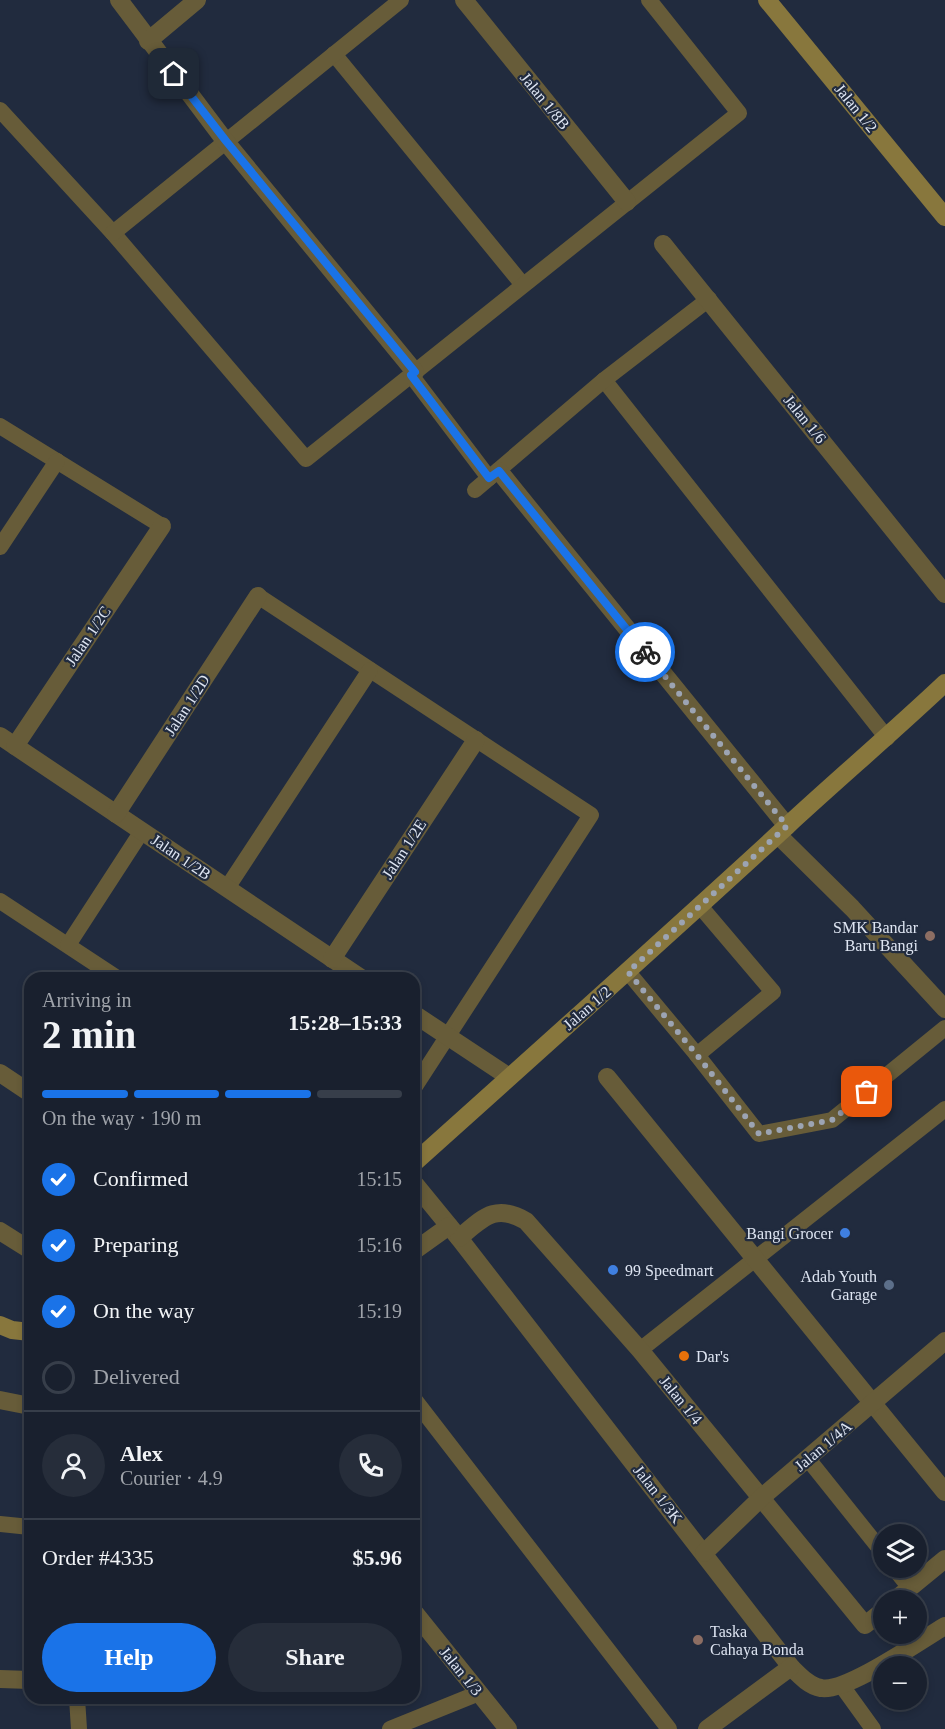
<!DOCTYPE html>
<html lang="en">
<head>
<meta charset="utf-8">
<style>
  :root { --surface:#19202e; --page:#262d3a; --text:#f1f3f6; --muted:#9fa3aa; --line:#373e4a; --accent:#1a73e8 }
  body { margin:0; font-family:"Times New Roman",serif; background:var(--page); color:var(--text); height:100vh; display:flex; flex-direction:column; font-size:22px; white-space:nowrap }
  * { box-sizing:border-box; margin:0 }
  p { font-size:20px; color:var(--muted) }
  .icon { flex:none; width:33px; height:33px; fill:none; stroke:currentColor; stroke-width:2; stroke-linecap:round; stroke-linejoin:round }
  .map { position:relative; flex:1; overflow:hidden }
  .side { position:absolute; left:24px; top:972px; width:396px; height:732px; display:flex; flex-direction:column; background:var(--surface); border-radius:18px; box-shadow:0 3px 9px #0003,0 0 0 2px var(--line) }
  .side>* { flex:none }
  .controls { position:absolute; left:873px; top:1524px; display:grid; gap:12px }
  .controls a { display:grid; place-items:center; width:54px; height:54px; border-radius:50%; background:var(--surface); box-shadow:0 3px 9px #0003,0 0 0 2px var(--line); font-size:30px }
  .pin { position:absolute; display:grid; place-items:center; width:51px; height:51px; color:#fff; margin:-26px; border-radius:12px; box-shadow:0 3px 9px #0006 }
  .courier { position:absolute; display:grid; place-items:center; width:60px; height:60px; margin:-30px; border:4px solid #1a73e8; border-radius:50%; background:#fff; color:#222; box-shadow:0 2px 8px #0007 }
  .overview em { font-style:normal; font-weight:700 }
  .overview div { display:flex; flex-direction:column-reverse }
  .overview { display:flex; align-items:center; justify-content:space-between; height:102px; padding:0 18px }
  h1 { font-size:39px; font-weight:700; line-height:45px }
  .bar { display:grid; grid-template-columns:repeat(4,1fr); gap:9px 6px; align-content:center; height:72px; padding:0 18px }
  .bar i { height:8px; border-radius:4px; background:var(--line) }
  .bar .selected { background:var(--accent) }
  .bar p { grid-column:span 4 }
  .line { display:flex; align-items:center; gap:15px; padding:0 18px; border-top:2px solid var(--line) }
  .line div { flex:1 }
  .round { display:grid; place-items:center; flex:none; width:63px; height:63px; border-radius:32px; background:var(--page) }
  ol { padding:0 18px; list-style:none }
  li { display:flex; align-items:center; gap:18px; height:66px }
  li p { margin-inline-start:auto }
  li .icon { padding:6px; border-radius:50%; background:var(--accent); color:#fff; stroke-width:4 }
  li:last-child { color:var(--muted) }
  li i { width:33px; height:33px; border:3px solid var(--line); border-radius:50% }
  .primary-button { display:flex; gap:12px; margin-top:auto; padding:12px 18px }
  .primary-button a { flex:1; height:69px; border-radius:36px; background:var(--accent); color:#fff; font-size:24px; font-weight:700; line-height:69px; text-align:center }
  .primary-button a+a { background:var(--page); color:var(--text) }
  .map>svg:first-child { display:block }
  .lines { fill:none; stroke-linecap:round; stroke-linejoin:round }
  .lane { stroke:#675c39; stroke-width:16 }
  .street { stroke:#675c39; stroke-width:18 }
  .secondary { stroke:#88773d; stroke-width:18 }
  .done { stroke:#9ca4b3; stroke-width:6; stroke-dasharray:0 10.8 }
  .route { stroke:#1a73e8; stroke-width:8 }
  .education-dot { fill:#8d6e63; stroke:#212b3e; stroke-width:2 }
  .shop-dot { fill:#3f7fe0; stroke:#212b3e; stroke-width:2 }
  .service-dot { fill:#5c6f8a; stroke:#212b3e; stroke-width:2 }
  .food-dot { fill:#e8710a; stroke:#212b3e; stroke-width:2 }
  .labels { text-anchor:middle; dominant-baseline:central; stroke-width:4.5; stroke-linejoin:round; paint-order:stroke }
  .street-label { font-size:16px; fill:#dee5f2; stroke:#212b3e }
  .poi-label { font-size:16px; fill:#dee5f2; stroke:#212b3e; text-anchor:end }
</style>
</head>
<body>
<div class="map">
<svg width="945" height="1729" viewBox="0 0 945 1729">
  <rect width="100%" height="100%" fill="#212b3e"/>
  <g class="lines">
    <g class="lane">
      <path d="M334 54 523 285"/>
      <path d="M0 110 113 233 306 459 739 113 649 0"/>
      <path d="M113 233 401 0"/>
      <path d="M411 375 489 478"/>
      <path d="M604 380 887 738"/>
      <path d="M0 426 162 526"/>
      <path d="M475 490 604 380 709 299"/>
      <path d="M0 547 57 461"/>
      <path d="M258 596 591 815 414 1088"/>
      <path d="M227 888 370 670"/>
      <path d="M0 901 117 978"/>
      <path d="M700 906 773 992 697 1055 759 1134 832 1120 945 1028"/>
      <path d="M68 945 142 831"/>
      <path d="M628 972 697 1055"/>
      <path d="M640 1350 945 1109"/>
      <path d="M414 1399 669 1729"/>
      <path d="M808 1459 884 1554"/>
      <path d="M0 1524 30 1527"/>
      <path d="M894 1568 910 1588"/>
      <path d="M842 1686 873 1729"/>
      <path d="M77 1698 79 1729"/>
      <path d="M390 1729 479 1693"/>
    </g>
    <g class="street">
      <path d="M119 0 226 142 415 372"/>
      <path d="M464 0 627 202"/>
      <path d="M148 41 197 0"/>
      <path d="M663 244 945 594"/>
      <path d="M499 471 787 826"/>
      <path d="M0 736 361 978"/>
      <path d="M15 746 162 526"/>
      <path d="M116 814 258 596"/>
      <path d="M778 835 852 908 945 1009"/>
      <path d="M332 959 476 740"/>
      <path d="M414 1014 509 1077"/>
      <path d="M0 1073 30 1093"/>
      <path d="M607 1077 945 1492"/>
      <path d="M414 1183 459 1238 791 1667C799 1675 809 1686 821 1688 846 1693 921 1640 945 1626"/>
      <path d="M0 1231 30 1250"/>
      <path d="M459 1238C483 1218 495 1203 526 1221L640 1350 865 1625 884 1610"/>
      <path d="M414 1251 449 1226"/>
      <path d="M0 1400 30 1406"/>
      <path d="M704 1553 761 1498 945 1341"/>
      <path d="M895 1600 945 1559"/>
      <path d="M414 1612 508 1729"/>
      <path d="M0 1679 30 1680"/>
      <path d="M707 1729 791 1667"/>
    </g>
    <g class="secondary">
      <path d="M767 0 945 217"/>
      <path d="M414 1163C539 1051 664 939 787 826 839 778 893 732 945 683"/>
      <path d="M0 1325 12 1330 30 1332"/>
    </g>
  </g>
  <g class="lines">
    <path class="done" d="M645 652 787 826 628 972 697 1055 759 1134 832 1120 867 1092"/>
    <path class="route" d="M174 74 226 141 415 372 411 375 489 478 499 471 645 652"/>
  </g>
  <g class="education-dot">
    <circle cx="930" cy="936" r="6"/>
    <circle cx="698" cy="1640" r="6"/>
  </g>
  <g class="shop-dot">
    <circle cx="845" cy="1233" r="6"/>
    <circle cx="613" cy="1270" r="6"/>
  </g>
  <circle class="service-dot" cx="889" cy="1285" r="6"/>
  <circle class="food-dot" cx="684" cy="1356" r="6"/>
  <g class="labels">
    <g class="street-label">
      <text transform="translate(545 101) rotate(51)">Jalan 1/8B</text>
      <text transform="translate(856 108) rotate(51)">Jalan 1/2</text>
      <text transform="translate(805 419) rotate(51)">Jalan 1/6</text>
      <text transform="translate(88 636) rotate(-56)">Jalan 1/2C</text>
      <text transform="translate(187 705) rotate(-57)">Jalan 1/2D</text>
      <text transform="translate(404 849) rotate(-57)">Jalan 1/2E</text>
      <text transform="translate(181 857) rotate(34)">Jalan 1/2B</text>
      <text transform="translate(587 1008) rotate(-41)">Jalan 1/2</text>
      <text transform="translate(681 1400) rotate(51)">Jalan 1/4</text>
      <text transform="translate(823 1446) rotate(-40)">Jalan 1/4A</text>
      <text transform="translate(658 1494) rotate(52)">Jalan 1/3K</text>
      <text transform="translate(461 1671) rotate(51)">Jalan 1/3</text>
    </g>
    <g class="poi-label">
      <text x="918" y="927">SMK Bandar<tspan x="918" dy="18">Baru Bangi</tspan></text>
      <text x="833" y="1233">Bangi Grocer</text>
      <text x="625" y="1270" text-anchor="start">99 Speedmart</text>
      <text x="877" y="1276">Adab Youth<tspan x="877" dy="18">Garage</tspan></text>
      <text x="696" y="1356" text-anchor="start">Dar's</text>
      <text x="710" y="1631" text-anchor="start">Taska<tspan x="710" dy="18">Cahaya Bonda</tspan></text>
    </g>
  </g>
</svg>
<div class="controls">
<a><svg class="icon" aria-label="layers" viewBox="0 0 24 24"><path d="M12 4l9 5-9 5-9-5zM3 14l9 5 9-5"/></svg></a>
<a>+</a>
<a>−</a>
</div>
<div class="pin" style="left:867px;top:1092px;background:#ea580c"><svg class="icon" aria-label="bag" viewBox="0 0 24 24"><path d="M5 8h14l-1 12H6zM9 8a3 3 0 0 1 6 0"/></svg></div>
<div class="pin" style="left:174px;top:74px;background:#1f2937"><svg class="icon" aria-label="home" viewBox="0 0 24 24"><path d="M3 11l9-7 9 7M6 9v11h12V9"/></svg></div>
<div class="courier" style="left:645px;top:652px"><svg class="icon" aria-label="bike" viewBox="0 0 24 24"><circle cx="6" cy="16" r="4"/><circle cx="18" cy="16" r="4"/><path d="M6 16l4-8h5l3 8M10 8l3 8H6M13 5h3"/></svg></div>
<section class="side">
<div class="overview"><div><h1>2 min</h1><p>Arriving in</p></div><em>15:28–15:33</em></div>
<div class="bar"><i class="selected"></i><i class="selected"></i><i class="selected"></i><i></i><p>On the way · 190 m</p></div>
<ol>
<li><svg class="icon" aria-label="check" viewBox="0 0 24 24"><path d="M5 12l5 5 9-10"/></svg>Confirmed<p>15:15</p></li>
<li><svg class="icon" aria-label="check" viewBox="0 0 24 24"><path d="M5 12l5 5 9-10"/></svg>Preparing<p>15:16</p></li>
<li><svg class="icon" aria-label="check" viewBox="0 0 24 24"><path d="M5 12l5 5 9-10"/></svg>On the way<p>15:19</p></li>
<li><i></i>Delivered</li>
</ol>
<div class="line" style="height:108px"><a class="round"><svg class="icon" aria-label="person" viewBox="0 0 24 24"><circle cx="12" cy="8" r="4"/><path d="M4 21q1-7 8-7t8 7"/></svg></a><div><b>Alex</b><p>Courier · 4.9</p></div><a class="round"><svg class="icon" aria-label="phone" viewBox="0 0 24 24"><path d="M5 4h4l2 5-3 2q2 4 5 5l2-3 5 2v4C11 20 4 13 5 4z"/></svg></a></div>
<div class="line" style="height:78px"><div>Order #4335</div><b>$5.96</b></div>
<div class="primary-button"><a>Help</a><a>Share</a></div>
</section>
</div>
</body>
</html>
